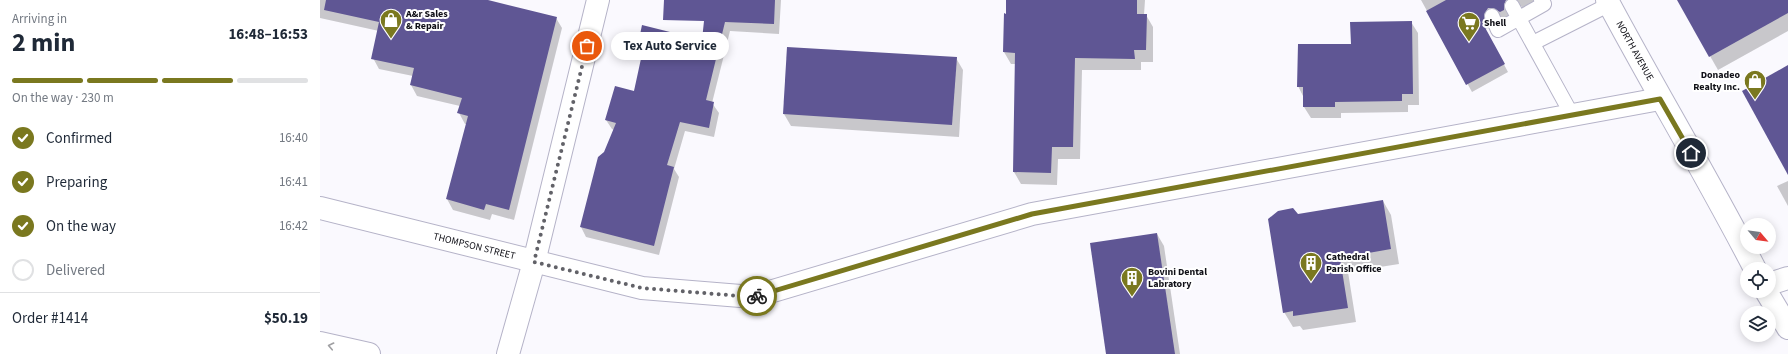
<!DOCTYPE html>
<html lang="en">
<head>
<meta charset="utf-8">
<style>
  :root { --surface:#fff; --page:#f2f2f3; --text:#1f2937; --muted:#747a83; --line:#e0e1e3; --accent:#7a781f }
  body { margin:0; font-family:"Source Sans 3",sans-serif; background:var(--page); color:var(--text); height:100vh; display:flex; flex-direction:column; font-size:15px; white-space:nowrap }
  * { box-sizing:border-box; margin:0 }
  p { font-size:13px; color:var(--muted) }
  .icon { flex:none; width:22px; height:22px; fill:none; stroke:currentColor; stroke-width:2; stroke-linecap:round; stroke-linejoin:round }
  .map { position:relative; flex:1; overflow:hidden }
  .drawer { display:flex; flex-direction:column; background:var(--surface); width:320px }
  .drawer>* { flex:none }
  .needle { width:26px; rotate:119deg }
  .fabs { position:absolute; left:1420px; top:218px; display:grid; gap:8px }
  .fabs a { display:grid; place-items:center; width:36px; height:36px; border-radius:50%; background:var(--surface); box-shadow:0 2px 10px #0003; font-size:20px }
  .pin { position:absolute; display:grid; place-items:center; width:34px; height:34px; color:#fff; margin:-17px; border:2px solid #fff; border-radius:50%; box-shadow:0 1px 4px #0007 }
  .courier { position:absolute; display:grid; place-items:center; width:40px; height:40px; margin:-20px; border:3px solid #7a781f; border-radius:50%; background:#fff; color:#222; box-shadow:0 1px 5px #0007 }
  .bubble { position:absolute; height:28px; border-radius:14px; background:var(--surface); box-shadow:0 2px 10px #0003; font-size:13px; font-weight:700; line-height:28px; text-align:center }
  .summary em { font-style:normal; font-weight:700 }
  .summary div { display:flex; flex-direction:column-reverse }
  .summary { display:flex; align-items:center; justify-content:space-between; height:68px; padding:0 12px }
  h1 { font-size:26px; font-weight:700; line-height:30px }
  .bar { display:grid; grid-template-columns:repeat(4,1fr); gap:6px 4px; align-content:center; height:48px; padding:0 12px }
  .bar i { height:5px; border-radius:3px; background:var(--line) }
  .bar .active { background:var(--accent) }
  .bar p { grid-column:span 4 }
  .line { display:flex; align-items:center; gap:10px; padding:0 12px; border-top:1px solid var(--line) }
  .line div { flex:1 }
  ol { padding:0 12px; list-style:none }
  li { display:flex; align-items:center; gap:12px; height:44px }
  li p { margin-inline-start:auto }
  li .icon { padding:4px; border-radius:50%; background:var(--accent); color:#fff; stroke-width:4 }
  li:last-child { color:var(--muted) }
  li i { width:22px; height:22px; border:2px solid var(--line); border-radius:50% }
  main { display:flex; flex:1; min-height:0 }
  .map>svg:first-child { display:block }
  .shadow { fill:#0003 }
  .building { fill:#5f5694 }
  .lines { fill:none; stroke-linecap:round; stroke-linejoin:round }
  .service-casing { stroke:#b5b3c8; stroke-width:16 }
  .minor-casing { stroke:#b5b3c8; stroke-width:24 }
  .primary-casing { stroke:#b5b3c8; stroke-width:24 }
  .motorway-casing { stroke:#b5b3c8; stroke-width:24 }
  .service { stroke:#fff; stroke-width:14 }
  .minor { stroke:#fff; stroke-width:22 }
  .primary { stroke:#fff; stroke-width:22 }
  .motorway { stroke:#fff; stroke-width:22 }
  .oneway { stroke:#9f9fa2 }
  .done { stroke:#626268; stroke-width:4; stroke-dasharray:0 7.2 }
  .route { stroke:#7a781f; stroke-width:5 }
  .labels { text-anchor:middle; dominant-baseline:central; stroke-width:4; stroke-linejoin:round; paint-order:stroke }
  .poi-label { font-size:10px; font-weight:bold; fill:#101017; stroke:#fff; text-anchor:start }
  .street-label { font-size:10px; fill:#101017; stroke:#fff }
</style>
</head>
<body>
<main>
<section class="drawer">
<div class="summary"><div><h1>2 min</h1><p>Arriving in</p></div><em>16:48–16:53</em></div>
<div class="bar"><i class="active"></i><i class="active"></i><i class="active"></i><i></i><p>On the way · 230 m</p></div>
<ol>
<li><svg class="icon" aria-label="check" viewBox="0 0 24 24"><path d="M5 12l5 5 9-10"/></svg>Confirmed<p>16:40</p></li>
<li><svg class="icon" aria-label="check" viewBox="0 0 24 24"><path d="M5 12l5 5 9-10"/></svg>Preparing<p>16:41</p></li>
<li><svg class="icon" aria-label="check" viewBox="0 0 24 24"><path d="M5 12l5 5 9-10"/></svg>On the way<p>16:42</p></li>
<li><i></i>Delivered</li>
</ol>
<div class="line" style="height:52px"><div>Order #1414</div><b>$50.19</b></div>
</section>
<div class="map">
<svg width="1468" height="354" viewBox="0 0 1468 354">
  <rect width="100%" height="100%" fill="#faf9fe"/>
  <g class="shadow">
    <path d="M0 0H164L236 18 242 28 194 220 172 214 170 220 133 210 127 199 147 124H145L139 113 140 106 97 96 91 85 93 76 59 69 53 58 59 31 0 18Z"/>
    <path d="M386 0H461L459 34 410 31 392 103 399 113 394 137 365 131 354 169 359 177 339 255 266 237 261 227 279 158 285 153 294 130 292 129 286 120 314 92 323 57 318 48 383 41Z"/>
    <path d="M687 0H825L824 15H826L833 27V62H821V70H762L760 159H738L737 185 701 184 694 172 696 64H691L684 52 685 14 687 15Z"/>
    <path d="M1101 0H1221L1204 9 1201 6H1193L1188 10V17L1184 19 1178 15 1170 18 1167 24 1168 28 1165 29 1188 72 1152 92Z"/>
    <path d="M1358 0H1468V31L1398 70Z"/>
    <path d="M1091 22 1098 33 1099 105H1088V112L1021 113V118H991L984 107V98L978 86 1032 45Z"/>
    <path d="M636 58 643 70 639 137 471 126 464 114Z"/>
    <path d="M1468 181V206L1457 186Z"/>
    <path d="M1063 201 1071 215 1079 264 1028 272 1036 322 983 330 980 326 973 327 964 312 977 215Z"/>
    <path d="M837 234 844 246 860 354H787Z"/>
  </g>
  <g class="building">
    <path d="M6 0H168L237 17 189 210 166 204 164 210 126 199 148 116 137 113 142 98 90 85 94 68 51 59 59 22 4 10Z"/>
    <path d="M344 0H455L454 24 405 22 386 100 394 102 389 128 360 122 347 165 354 167 334 246 260 227 278 157 284 152 296 123 285 120 295 86 314 91 322 54 317 49 322 25 382 40 384 21 343 20Z"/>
    <path d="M686 0H817V14H827L826 50H814L815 59 755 58 753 147H732L731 173 693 172 695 53 683 52 684 13 686 14Z"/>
    <path d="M1126 0H1186L1184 5V10L1180 12 1173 8H1168L1164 15 1165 20 1162 22 1185 64 1146 85 1106 11Z"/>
    <path d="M1357 0H1468V13L1389 57Z"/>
    <path d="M1092 21 1093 94H1082V101L1015 102V107H983V87H977L978 44H1031L1030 22Z"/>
    <path d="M467 47 637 57 632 125 463 114Z"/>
    <path d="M1468 65V175L1422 91Z"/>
    <path d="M1063 200 1071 249 1020 258 1028 308 973 316V311L963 313 948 219 958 211 973 208 978 214Z"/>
    <path d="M837 233 855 354H786L770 243Z"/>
  </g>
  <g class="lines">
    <g class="service-casing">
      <g id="service">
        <path d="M1192 6 1252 115"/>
        <path d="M1172 16 1178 30 1224 4 1221 0"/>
        <path d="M1213 43 1290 4"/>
      </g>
    </g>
    <g class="minor-casing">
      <g id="minor">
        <path id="s1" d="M0 208 322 288 433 297 712 214 1340 99"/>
        <path d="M1449 284 1468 278"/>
        <path d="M188 354 214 262 278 0"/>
      </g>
    </g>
    <g class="primary-casing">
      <g id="primary">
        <path id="s2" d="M1287 0C1335 90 1388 178 1435 269"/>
        <path d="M1446 291 1468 328"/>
      </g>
    </g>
    <g class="motorway-casing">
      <path id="motorway" d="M0 343 49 354"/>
    </g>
    <use href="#service" class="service"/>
    <use href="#minor" class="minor"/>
    <use href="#primary" class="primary"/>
    <use href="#motorway" class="motorway"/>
  </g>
  <defs><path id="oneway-chevron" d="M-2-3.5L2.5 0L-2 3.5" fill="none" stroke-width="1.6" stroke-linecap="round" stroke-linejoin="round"/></defs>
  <use class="oneway" href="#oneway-chevron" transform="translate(11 346) rotate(-168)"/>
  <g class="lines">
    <path class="done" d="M267 46 214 262 322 288 433 297 437 296"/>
    <path class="route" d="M437 296 712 214 1340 99 1371 153"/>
  </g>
  <defs>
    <g id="shop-pin" transform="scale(1.15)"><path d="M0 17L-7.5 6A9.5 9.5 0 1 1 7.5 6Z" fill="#7a781f" stroke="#fff"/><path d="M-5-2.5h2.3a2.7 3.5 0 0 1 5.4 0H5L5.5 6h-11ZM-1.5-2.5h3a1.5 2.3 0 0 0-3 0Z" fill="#fff"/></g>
    <g id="supermarket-pin" transform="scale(1.15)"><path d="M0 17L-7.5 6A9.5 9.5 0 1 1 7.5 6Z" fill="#7a781f" stroke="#fff"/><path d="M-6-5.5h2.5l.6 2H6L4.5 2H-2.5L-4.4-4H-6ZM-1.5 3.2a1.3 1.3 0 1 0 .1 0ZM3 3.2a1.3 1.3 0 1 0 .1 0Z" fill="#fff"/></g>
    <g id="building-pin" transform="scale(1.15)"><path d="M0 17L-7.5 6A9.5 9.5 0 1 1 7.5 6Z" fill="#7a781f" stroke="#fff"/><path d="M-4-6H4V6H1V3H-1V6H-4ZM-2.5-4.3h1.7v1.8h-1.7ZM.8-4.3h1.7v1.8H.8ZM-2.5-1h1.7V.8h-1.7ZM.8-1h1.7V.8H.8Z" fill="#fff"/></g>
  </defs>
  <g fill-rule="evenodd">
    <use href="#shop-pin" x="71" y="20"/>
    <use href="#supermarket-pin" x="1149" y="23"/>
    <use href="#shop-pin" x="1435" y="81"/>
    <use href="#building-pin" x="991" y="263"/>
    <use href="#building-pin" x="812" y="278"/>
  </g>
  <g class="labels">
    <g class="poi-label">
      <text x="86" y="14">A&amp;r Sales<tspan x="86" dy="12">&amp; Repair</tspan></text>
      <text x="1164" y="23">Shell</text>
      <text x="1420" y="75" text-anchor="end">Donadeo<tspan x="1420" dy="12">Realty Inc.</tspan></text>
      <text x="1006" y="257">Cathedral<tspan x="1006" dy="12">Parish Office</tspan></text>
      <text x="828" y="272">Bovini Dental<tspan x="828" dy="12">Labratory</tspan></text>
    </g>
    <g class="street-label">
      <text stroke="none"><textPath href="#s2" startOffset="58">NORTH AVENUE</textPath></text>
      <text stroke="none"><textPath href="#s1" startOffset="159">THOMPSON STREET</textPath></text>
    </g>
  </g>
</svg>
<div class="fabs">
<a><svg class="needle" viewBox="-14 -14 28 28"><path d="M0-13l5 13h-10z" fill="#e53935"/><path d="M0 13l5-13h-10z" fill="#747a83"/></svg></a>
<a><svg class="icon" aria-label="locate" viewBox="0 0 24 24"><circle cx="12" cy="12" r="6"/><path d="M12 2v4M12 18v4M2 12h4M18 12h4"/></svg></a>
<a><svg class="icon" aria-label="layers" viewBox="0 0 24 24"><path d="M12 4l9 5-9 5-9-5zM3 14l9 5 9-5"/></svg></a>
</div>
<div class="pin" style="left:267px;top:46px;background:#ea580c"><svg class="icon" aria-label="bag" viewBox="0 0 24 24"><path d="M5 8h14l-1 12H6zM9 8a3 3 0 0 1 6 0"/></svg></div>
<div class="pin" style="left:1371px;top:153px;background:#1f2937"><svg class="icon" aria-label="home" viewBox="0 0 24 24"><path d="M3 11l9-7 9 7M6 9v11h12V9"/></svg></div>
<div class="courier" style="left:437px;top:296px"><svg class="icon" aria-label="bike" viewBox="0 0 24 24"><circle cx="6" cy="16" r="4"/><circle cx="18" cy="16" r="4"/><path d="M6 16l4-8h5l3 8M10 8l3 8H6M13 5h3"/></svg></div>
<div class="bubble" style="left:291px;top:32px;width:118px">Tex Auto Service</div>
</div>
</main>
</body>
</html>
